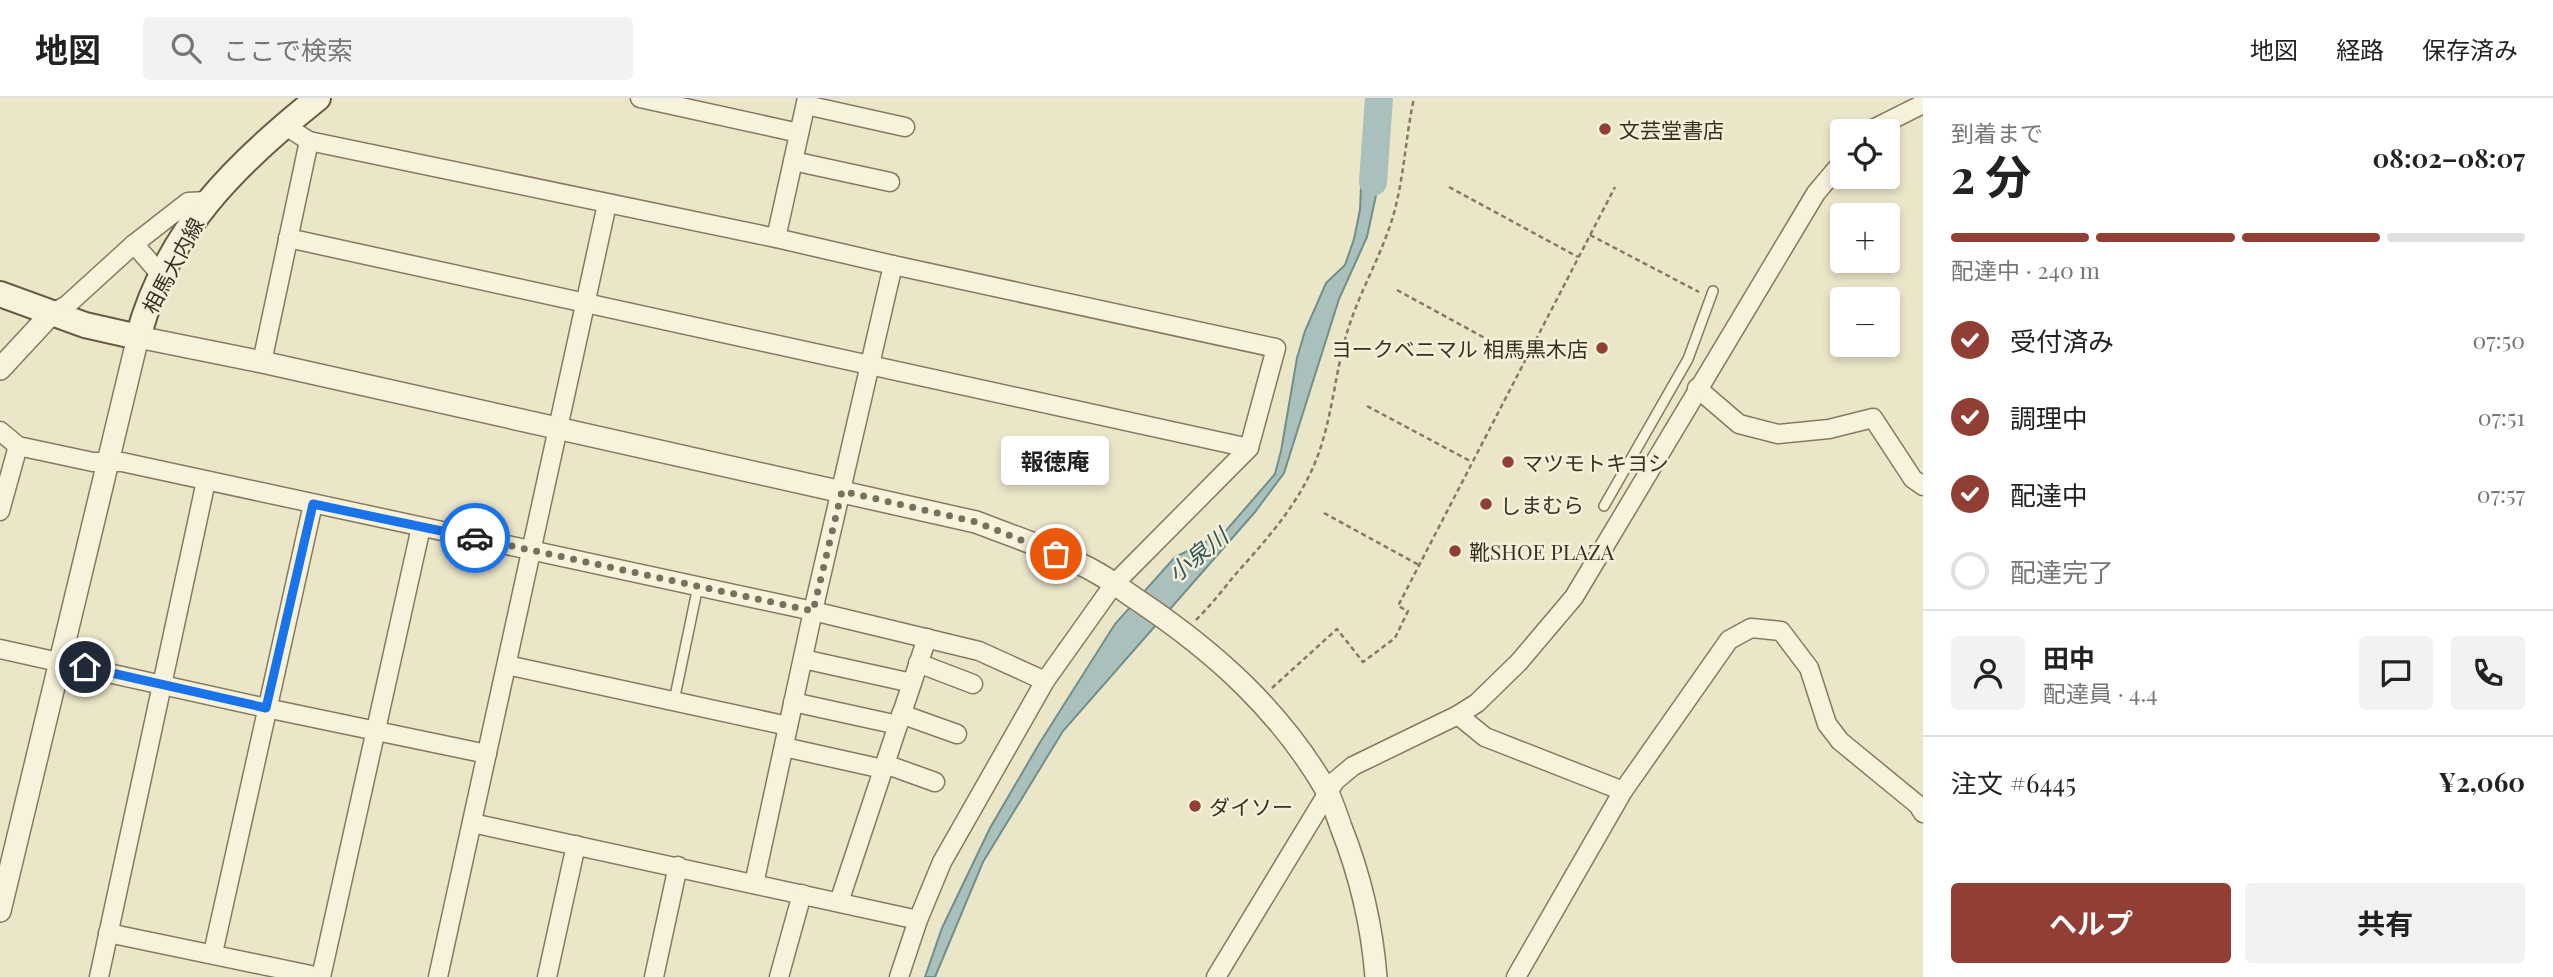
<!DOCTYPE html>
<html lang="ja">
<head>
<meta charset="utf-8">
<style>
  :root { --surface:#fff; --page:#f2f2f2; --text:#222; --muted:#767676; --line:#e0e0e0; --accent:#913f34 }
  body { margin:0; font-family:"Playfair Display","Noto Sans JP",serif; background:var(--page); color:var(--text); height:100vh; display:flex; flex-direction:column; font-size:26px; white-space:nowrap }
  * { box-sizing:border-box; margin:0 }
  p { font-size:23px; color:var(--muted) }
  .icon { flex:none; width:38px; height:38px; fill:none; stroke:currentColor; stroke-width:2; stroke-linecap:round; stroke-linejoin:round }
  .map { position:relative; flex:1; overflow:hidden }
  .drawer { display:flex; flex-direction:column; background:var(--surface); width:630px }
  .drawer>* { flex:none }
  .buttons { position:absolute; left:1830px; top:21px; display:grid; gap:14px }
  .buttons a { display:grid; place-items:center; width:70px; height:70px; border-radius:7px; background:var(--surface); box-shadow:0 4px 10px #0003; font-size:35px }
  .pin { position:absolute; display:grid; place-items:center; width:60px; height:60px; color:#fff; margin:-30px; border:4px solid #fff; border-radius:50%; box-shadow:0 2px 7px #0007 }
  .courier { position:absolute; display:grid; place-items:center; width:70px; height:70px; margin:-35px; border:5px solid #1a73e8; border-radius:50%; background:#fff; color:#222; box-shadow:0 2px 9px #0007 }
  .bubble { position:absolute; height:49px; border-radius:7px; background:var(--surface); box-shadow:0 4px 10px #0003; font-size:23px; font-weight:700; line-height:49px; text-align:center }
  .overview em { font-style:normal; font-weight:700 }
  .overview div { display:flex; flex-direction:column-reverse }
  .overview { display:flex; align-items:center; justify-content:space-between; height:119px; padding:0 28px }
  h1 { font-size:46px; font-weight:700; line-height:52px }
  .bar { display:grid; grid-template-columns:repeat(4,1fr); gap:10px 7px; align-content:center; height:84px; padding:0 28px }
  .bar i { height:9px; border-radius:5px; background:var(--line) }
  .bar .selected { background:var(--accent) }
  .bar p { grid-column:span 4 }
  .line { display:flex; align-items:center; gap:18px; padding:0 28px; border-top:2px solid var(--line) }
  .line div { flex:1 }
  .round { display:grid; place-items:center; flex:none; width:74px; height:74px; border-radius:7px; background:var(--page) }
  ol { padding:0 28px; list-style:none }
  li { display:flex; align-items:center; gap:21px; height:77px }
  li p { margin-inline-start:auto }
  li .icon { padding:7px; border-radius:50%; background:var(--accent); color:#fff; stroke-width:4 }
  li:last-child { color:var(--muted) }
  li i { width:38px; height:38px; border:4px solid var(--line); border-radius:50% }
  .primary-button { display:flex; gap:14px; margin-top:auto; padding:14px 28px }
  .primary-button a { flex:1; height:80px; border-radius:7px; background:var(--accent); color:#fff; font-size:28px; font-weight:700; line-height:80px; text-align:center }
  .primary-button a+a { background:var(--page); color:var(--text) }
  header { display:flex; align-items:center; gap:42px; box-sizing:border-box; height:98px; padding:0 35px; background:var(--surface); border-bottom:2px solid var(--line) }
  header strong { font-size:33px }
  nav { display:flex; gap:38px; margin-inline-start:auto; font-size:24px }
  .search { width:490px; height:63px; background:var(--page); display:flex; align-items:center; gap:18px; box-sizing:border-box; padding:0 24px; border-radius:7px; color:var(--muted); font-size:26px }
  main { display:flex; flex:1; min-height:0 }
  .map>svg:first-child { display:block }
  .water { fill:#aac0bd; stroke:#718e8b; stroke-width:2 }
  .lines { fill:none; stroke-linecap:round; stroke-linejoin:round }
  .river { stroke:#aac0bd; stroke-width:28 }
  .service-casing { stroke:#87795f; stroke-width:12 }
  .minor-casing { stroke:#87795f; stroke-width:21 }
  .tertiary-casing { stroke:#87795f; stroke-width:24 }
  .secondary-casing { stroke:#695b42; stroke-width:28 }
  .path { stroke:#87795f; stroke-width:2.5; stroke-dasharray:5 3.5; stroke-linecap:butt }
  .service { stroke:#f7f2dc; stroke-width:9 }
  .minor { stroke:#f7f2dc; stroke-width:18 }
  .tertiary { stroke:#f7f2dc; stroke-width:21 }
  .secondary { stroke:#f7f2dc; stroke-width:24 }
  .done { stroke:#78705c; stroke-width:7; stroke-dasharray:0 12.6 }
  .route { stroke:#1a73e8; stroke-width:9 }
  .poi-dot { fill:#913f34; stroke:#f4efd9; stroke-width:2.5 }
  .labels { text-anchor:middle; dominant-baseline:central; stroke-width:5; stroke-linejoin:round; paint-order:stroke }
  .poi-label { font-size:21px; fill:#393022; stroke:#f4efd9; text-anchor:start }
  .street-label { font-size:21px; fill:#393022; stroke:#f4efd9 }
  .water-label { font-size:23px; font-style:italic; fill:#325557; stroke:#f4efd9 }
</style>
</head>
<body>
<header>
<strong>地図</strong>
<div class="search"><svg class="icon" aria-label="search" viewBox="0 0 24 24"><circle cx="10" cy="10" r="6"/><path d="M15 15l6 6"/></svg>ここで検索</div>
<nav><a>地図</a><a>経路</a><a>保存済み</a></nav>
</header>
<main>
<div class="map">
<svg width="1923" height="879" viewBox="0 0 1923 879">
  <rect width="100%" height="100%" fill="#ece6c9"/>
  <path class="water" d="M1363 42 1386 51 1367 139 1339 201 1284 375 1255 414 1063 633 983 764 935 879H925L942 830 990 730 1039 646 1115 526 1175 459 1224 435 1275 376 1281 353 1297 260 1305 233 1326 185 1345 167 1354 141 1360 112Z"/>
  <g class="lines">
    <path class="river" d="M1373 84 1379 0"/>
    <g class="service-casing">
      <g id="service">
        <path d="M1604 408 1688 261 1713 193"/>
        <path d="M674 603 698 488"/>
      </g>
    </g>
    <g class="minor-casing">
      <g id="minor">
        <path d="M640 0 799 35"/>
        <path d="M806 7 905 29"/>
        <path d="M284 27 309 43 776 140 893 167 813 513 754 786"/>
        <path d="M1869 33 1923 6"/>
        <path d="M793 63 890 84"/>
        <path d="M288 140 1249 350"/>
        <path d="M776 140 807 0"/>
        <path d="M134 146 162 178"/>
        <path d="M893 167 1276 250 1249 350 1114 486 1045 583 942 764 918 822 899 879"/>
        <path d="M51 216 67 207 134 146 188 104 206 103"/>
        <path d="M262 264 309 43"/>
        <path d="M1697 290 1739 326 1778 336 1829 331 1873 320 1913 381 1923 388"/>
        <path d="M0 333 18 348 93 364H122L813 513 979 553 1045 583"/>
        <path d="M0 413 18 348"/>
        <path d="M0 551 266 610 487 656"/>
        <path d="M803 561 912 585"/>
        <path d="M918 565 973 586"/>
        <path d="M507 567 788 628"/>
        <path d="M793 604 898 627"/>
        <path d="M901 616 957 636"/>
        <path d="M1458 617 1485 639 1623 693"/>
        <path d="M784 649 883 671"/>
        <path d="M885 666 935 684"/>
        <path d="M472 725 918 822"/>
        <path d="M839 804 927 540"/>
        <path d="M108 835 320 879"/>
        <path d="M213 855 313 406"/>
        <path d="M99 879 206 383"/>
        <path d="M321 879 421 429"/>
        <path d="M438 879 607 106"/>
        <path d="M547 879 576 747"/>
        <path d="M654 879 678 768"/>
        <path d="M779 879 802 796"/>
        <path d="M1216 879 1335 683 1353 668 1458 617 1477 605 1519 564 1574 499 1816 95 1843 63"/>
        <path d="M1516 879 1623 693 1729 542 1751 530 1781 533 1809 570 1827 626 1840 643 1918 707 1923 715"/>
      </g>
    </g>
    <g class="tertiary-casing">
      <g id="tertiary">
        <path d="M0 271 51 216"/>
        <path d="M0 813 138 239 262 264 976 424C1017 440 1061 454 1099 476 1113 484 1125 494 1139 503 1215 554 1281 613 1328 695 1333 705 1337 718 1341 729 1360 777 1372 828 1376 879"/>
      </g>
    </g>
    <g class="secondary-casing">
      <path id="secondary" d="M0 196 85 227 138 239C167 133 234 67 318 0"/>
    </g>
    <g class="path">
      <path d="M1449 89 1578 159"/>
      <path d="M1590 137 1699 194"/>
      <path d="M1397 192 1525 262"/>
      <path d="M1367 308 1472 364"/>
      <path d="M1324 415 1419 467"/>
      <path d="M1196 522C1210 508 1222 493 1234 478 1267 441 1301 404 1318 357 1332 319 1335 277 1346 238 1357 199 1378 164 1391 125 1404 85 1405 41 1414 0"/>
      <path d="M1272 590 1337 531 1363 564 1395 540 1408 513 1398 508 1615 89"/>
    </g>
    <use href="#service" class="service"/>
    <use href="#minor" class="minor"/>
    <use href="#tertiary" class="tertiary"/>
    <use href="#secondary" class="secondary"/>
  </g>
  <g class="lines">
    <path class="done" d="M475 440 813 513 842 393 976 424 1056 456"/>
    <path class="route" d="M85 569 266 610 313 406 475 440"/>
  </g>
  <g class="poi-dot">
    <circle cx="1605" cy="31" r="7"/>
    <circle cx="1602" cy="250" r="7"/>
    <circle cx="1508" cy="364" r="7"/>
    <circle cx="1486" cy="406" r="7"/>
    <circle cx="1455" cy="453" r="7"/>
    <circle cx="1195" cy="708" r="7"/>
  </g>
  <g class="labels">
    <g class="poi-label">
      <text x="1619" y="31">文芸堂書店</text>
      <text x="1588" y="250" text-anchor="end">ヨークベニマル 相馬黒木店</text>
      <text x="1522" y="364">マツモトキヨシ</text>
      <text x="1500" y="406">しまむら</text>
      <text x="1469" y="453">靴SHOE PLAZA</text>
      <text x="1209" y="708">ダイソー</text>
    </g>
    <g class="street-label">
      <text transform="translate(172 167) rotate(-62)">相馬大内線</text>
    </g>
    <g class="water-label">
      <text transform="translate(1197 456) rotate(-39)">小泉川</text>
    </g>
  </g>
</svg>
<div class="buttons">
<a><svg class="icon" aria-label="locate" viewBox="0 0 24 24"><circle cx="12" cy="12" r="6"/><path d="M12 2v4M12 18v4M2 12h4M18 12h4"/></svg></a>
<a>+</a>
<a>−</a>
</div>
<div class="pin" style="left:1056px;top:456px;background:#ea580c"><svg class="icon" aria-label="bag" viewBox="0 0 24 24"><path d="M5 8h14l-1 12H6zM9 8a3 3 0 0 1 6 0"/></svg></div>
<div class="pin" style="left:85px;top:569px;background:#1f2937"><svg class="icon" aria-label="home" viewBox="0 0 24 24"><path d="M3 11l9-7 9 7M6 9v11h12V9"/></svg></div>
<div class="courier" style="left:475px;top:440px"><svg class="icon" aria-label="car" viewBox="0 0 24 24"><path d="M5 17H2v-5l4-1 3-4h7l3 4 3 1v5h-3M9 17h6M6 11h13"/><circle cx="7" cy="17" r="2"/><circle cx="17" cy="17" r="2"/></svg></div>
<div class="bubble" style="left:1001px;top:338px;width:108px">報徳庵</div>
</div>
<section class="drawer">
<div class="overview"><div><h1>2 分</h1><p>到着まで</p></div><em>08:02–08:07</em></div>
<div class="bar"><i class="selected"></i><i class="selected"></i><i class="selected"></i><i></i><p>配達中 · 240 m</p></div>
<ol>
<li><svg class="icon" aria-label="check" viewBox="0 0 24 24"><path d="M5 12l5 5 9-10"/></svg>受付済み<p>07:50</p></li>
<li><svg class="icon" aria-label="check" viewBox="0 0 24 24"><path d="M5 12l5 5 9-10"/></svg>調理中<p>07:51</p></li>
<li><svg class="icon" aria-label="check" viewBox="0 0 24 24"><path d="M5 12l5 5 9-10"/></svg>配達中<p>07:57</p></li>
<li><i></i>配達完了</li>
</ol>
<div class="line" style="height:126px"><a class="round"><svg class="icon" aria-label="person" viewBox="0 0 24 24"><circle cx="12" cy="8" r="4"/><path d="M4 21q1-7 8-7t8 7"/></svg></a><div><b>田中</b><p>配達員 · 4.4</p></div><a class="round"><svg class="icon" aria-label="chat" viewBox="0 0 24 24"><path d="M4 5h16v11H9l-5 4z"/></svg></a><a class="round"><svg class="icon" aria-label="phone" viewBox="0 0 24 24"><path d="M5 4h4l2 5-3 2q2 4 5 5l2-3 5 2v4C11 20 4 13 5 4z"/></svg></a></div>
<div class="line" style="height:91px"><div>注文 #6445</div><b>¥2,060</b></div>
<div class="primary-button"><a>ヘルプ</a><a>共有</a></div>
</section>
</main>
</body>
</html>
